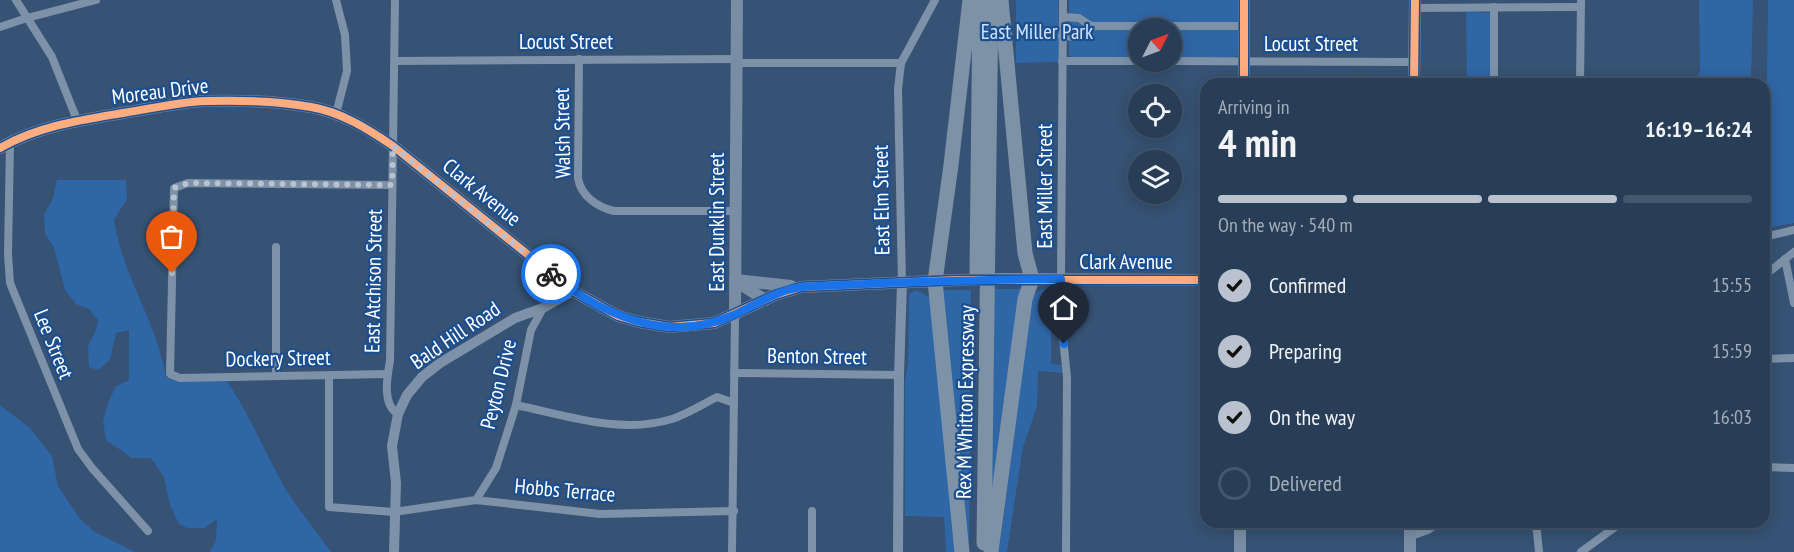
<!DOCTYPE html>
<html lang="en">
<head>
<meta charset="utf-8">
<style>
  :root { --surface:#283e57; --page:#344961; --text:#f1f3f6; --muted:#a5aeba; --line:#44576d; --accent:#b9c2ce }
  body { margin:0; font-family:"PT Sans Narrow",sans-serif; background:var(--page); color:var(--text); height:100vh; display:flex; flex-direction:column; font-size:22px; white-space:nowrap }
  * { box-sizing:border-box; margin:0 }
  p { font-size:20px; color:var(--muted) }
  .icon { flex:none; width:33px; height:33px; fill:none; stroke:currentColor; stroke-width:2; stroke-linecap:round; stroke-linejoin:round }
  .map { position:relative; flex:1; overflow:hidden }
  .panel { position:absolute; left:1200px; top:78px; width:570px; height:450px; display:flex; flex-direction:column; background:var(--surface); border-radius:18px; box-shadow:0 3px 15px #0003,0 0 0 2px var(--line) }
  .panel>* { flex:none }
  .needle { width:39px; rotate:48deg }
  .fabs { position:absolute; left:1128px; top:18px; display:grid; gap:12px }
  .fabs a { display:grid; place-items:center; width:54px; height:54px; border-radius:50%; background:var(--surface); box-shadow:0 3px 15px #0003,0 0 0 2px var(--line); font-size:30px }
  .pin { position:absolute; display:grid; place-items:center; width:51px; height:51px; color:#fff; margin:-62px -26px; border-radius:50% 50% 50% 0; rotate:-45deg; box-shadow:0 0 6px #0007 }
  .pin .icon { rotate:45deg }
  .courier { position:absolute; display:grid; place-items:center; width:60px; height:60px; margin:-30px; border:4px solid #1a73e8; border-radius:50%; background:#fff; color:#222; box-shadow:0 2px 8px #0007 }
  .head em { font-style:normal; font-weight:800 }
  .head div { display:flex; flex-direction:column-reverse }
  .head { display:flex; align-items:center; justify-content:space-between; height:102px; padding:0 18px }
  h1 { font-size:39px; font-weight:800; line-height:45px }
  .bar { display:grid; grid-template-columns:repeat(4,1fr); gap:9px 6px; align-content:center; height:72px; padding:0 18px }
  .bar i { height:8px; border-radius:4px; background:var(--line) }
  .bar .selected { background:var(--accent) }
  .bar p { grid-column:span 4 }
  ol { padding:0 18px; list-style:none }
  li { display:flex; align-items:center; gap:18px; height:66px }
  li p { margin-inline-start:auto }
  li .icon { padding:6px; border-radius:50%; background:var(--accent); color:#111; stroke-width:4 }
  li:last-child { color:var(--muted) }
  li i { width:33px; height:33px; border:3px solid var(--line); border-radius:50% }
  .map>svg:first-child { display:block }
  .green { fill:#2f66a5 }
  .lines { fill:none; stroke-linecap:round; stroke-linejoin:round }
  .minor { stroke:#7d92a8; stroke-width:8 }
  .tertiary { stroke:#7d92a8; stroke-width:10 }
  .secondary { stroke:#798da4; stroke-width:12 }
  .motorway { stroke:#7e92a7; stroke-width:15 }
  .secondary-bridge { stroke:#798da4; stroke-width:12 }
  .cycleway-casing { stroke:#1b4f8f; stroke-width:11 }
  .cycleway { stroke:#ffac80; stroke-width:8 }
  .done { stroke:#b9c2ce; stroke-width:6; stroke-dasharray:0 10.8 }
  .route { stroke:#1a73e8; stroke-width:8 }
  .labels { text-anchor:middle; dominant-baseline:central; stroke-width:4.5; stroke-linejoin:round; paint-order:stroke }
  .park-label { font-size:21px; fill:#cfe3fa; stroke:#1b4f8f }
  .street-label { font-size:21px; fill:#fff; stroke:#1b4f8f }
</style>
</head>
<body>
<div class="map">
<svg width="1794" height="552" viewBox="0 0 1794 552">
  <rect width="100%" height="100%" fill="#365274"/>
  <g class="green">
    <path d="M1016 0H1058L1059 62 1016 63Z"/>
    <path d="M1069 0H1240L1239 53 1237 56 1232 57H1172V28H1138V57H1073L1069 56Z"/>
    <path d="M1699 0H1753L1751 84H1692L1700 72Z"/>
    <path d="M1768 0H1794V223L1765 228Z"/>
    <path d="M1466 12 1490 13 1491 84H1467Z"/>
    <path d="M57 180H126L127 199 114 220C123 277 157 322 166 377L177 381H227C248 412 262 446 280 479 294 505 314 528 331 552H210L216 541 217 519 204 528H187L179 524 170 505 164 477 151 458H132L106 440 103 421 108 403 116 386 129 380V330L116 333 110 360 98 370 89 367 88 346 96 330 98 320 89 309 76 304 65 290 54 248 45 233 44 214 52 201Z"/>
    <path d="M1053 288 1056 290 1057 294 1051 299V364L1061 365 1062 373 1038 371 1037 407 1023 447 1007 552H999L1032 296 1042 289Z"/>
    <path d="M993 289H1021L990 523Z"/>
    <path d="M916 290 929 297 933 303 960 552H946L944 517 905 516V381L908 364 909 294Z"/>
    <path d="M942 290H971L969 548Z"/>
    <path d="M0 405 30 428 52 456 58 486 80 519 95 532 135 552H0Z"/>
  </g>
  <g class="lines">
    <g class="minor">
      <path d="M16 0 52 57 77 120"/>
      <path d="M395 0 390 361C387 377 382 405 398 414"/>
      <path d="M1063 0 1061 279 1062 328 1067 377 1066 552"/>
      <path d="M1415 8 1581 7"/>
      <path d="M1063 17 1079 18 1091 26H1244"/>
      <path d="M0 27 27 18 96 0"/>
      <path d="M1062 36 1078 37 1091 26"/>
      <path d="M579 59 578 178C581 196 597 207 614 211H736"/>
      <path d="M395 61 737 59"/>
      <path d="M1062 61H1138"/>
      <path d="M1172 61 1414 62"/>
      <path d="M737 63H901"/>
      <path d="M1494 84V7"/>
      <path d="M1580 84 1581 0"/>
      <path d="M336 114 347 71 345 35 336 0"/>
      <path d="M10 142 8 254 10 283 78 449 92 468 148 531"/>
      <path d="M1764 237 1794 230"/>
      <path d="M276 247V376"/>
      <path d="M1785 259 1794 303"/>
      <path d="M1764 276 1794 252"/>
      <path d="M902 283 898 89 901 63 935 0"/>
      <path d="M1764 359 1794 358"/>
      <path d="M734 373 899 375"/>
      <path d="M388 374 180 378 170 374 174 188 188 183 392 185"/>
      <path d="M329 375V507L394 512 476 500 600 514 734 511"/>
      <path d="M516 405C565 415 621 435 672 419 687 414 703 404 717 397L734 403"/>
      <path d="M1764 467 1794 468"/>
      <path d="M476 500 496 468 516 405 531 330 543 308"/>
      <path d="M812 511V552"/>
      <path d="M1536 522 1539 552"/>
      <path d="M1411 536 1428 530 1440 522"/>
      <path d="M732 552 735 315"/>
      <path d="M1581 552 1622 522"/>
    </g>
    <g class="tertiary">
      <path d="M394 552 396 483 392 446 398 414 407 395 422 377 440 363 515 318 543 308 573 291"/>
      <path d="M898 552 899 375 902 283"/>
    </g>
    <g class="secondary">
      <path d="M1244 84V0"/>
      <path d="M1414 84 1415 0"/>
      <path d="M0 148C38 126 81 120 123 113 150 109 178 102 205 101 239 100 277 101 311 107 341 112 368 129 393 146L573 291 618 316 639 322 669 327 714 323 775 295 801 287 957 280"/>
      <path d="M1007 279 1206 280"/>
      <path d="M735 280 791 286"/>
      <path d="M736 281 765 300"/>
      <path d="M735 315 737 0"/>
      <path d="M1240 552V522"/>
      <path d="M1410 552V522"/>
    </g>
    <g class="motorway">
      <path d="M977 273 980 0"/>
      <path d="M984 543 991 0"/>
      <path d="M962 552 935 281 951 165 970 0"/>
      <path d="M991 552 1025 299 1032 279 1025 253 1001 0"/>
    </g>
    <path class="secondary-bridge" d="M957 280 1007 279"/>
    <g class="cycleway-casing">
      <g id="cycleway">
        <path d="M1244 84V0"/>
        <path d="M1414 84 1415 0"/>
        <path d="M0 148C38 126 81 120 123 113 150 109 178 102 205 101 239 100 277 101 311 107 341 112 368 129 393 146L573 291 618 316 639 322 669 327 714 323 775 295 801 287 957 280H1206"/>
      </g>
    </g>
    <use href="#cycleway" class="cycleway"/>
  </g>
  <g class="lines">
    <path class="done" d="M172 273 174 188 188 183 392 185 393 146 551 274"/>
    <path class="route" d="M551 274C602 315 667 344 731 316 755 306 776 290 802 287 829 285 857 285 884 283 943 281 1002 279 1061 279L1064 344"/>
  </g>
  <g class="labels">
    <g class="park-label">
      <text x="1037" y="31">East Miller Park</text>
    </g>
    <g class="street-label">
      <text x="566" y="41">Locust Street</text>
      <text x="1311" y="43">Locust Street</text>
      <text transform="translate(160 91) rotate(-7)">Moreau Drive</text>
      <text transform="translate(562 133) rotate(-91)">Walsh Street</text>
      <text transform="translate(1044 186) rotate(-90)">East Miller Street</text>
      <text transform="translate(482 192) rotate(39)">Clark Avenue</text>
      <text transform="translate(881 200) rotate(-91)">East Elm Street</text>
      <text transform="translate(716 222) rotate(-90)">East Dunklin Street</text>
      <text x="1126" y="261">Clark Avenue</text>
      <text transform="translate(373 281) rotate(-89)">East Atchison Street</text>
      <text transform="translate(455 335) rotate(-34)">Bald Hill Road</text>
      <text transform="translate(54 344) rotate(68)">Lee Street</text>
      <text transform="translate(817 356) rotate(1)">Benton Street</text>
      <text transform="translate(278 358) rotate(-1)">Dockery Street</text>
      <text transform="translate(498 384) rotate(-76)">Peyton Drive</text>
      <text transform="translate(965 402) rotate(-89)">Rex M Whitton Expressway</text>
      <text transform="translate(565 490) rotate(5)">Hobbs Terrace</text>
    </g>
  </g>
</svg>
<div class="fabs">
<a><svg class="needle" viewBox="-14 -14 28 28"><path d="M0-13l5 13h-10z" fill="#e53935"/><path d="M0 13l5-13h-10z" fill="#a5aeba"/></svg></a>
<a><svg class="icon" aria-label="locate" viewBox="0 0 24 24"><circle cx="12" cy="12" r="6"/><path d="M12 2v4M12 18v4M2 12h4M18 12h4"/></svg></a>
<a><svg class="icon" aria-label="layers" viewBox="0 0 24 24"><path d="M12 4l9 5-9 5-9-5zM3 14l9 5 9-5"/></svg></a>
</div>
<div class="pin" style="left:172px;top:273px;background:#ea580c"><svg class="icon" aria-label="bag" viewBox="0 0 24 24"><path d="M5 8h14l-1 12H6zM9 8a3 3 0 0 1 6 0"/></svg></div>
<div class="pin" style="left:1064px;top:344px;background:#1f2937"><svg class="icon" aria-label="home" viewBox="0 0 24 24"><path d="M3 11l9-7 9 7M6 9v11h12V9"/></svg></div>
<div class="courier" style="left:551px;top:274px"><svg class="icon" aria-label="bike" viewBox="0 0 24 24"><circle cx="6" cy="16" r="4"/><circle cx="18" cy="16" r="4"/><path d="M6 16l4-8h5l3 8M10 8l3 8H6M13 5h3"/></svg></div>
<section class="panel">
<div class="head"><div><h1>4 min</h1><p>Arriving in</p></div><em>16:19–16:24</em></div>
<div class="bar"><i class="selected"></i><i class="selected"></i><i class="selected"></i><i></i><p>On the way · 540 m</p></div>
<ol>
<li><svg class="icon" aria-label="check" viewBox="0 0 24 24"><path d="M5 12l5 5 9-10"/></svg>Confirmed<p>15:55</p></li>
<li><svg class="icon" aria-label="check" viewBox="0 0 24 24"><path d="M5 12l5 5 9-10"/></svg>Preparing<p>15:59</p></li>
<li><svg class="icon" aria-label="check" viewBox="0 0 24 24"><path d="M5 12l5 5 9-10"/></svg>On the way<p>16:03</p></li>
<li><i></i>Delivered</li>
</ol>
</section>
</div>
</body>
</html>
